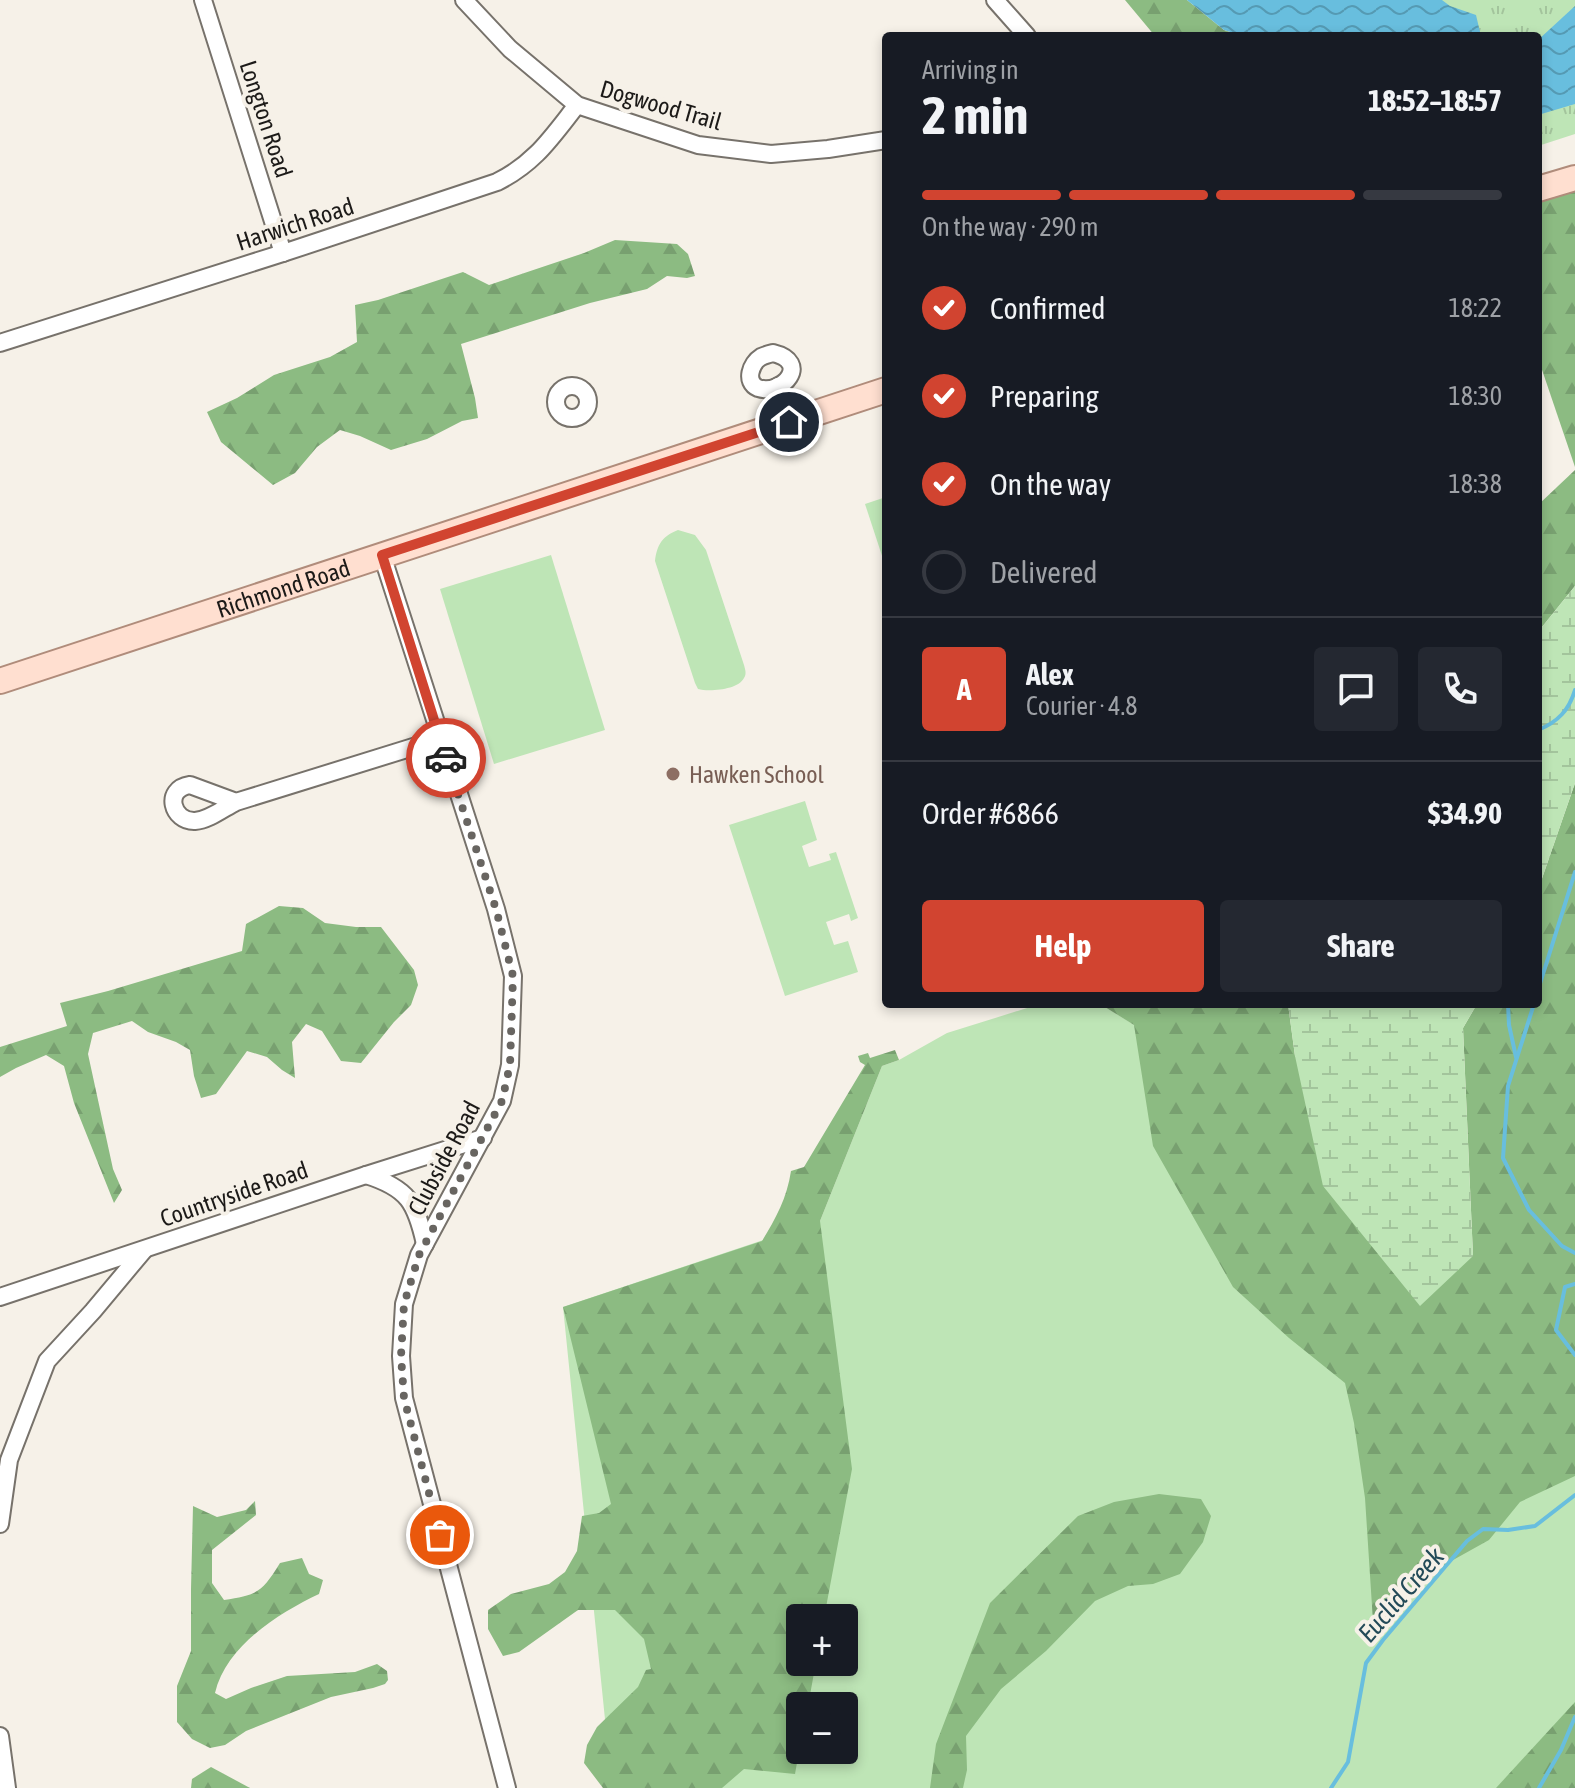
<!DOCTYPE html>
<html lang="en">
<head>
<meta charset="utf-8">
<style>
  :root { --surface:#171b24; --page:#242831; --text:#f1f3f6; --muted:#9ea1a6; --line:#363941; --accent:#d14430 }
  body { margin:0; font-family:"Asap Condensed",sans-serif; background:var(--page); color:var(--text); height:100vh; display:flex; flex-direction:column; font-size:30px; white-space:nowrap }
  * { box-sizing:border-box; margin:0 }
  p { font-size:26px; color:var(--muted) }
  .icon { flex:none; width:44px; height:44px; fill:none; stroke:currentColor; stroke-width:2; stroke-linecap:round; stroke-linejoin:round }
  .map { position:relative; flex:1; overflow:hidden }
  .details { position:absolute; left:882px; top:32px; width:660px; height:976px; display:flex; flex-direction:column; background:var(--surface); border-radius:8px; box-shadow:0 4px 12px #0003 }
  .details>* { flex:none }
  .buttons { position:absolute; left:786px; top:1604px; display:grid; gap:16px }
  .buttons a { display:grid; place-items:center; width:72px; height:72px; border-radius:8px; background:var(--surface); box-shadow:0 4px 12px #0003; font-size:40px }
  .pin { position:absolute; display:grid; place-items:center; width:68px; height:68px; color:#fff; margin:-34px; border:4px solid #fff; border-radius:50%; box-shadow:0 2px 8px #0007 }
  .courier { position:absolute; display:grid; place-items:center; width:80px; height:80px; margin:-40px; border:6px solid #d14430; border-radius:50%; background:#fff; color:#222; box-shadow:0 2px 10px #0007 }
  .summary em { font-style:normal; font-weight:700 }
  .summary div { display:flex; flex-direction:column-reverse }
  .summary { display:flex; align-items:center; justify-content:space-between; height:136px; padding:0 40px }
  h1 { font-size:52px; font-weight:700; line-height:60px }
  .bar { display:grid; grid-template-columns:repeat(4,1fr); gap:12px 8px; align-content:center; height:96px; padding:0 40px }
  .bar i { height:10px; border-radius:6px; background:var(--line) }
  .bar .selected { background:var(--accent) }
  .bar p { grid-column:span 4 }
  .line { display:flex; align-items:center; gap:20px; padding:0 40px; border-top:2px solid var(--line) }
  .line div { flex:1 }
  .round { display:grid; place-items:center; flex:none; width:84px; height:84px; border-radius:8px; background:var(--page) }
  ol { padding:0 40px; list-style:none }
  li { display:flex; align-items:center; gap:24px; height:88px }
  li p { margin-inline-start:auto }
  li .icon { padding:8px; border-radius:50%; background:var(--accent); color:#fff; stroke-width:4 }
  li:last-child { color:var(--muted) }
  li i { width:44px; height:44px; border:4px solid var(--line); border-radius:50% }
  .action { display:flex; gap:16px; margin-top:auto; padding:16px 40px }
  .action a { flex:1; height:92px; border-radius:8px; background:var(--accent); color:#fff; font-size:32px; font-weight:700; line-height:92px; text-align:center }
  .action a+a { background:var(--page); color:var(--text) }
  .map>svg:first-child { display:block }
  .green { fill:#bee5b6; fill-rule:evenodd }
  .forest { fill:url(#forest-firs) }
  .wetland { fill:url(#wetland-marsh) }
  .park { fill:url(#park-tufts) }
  .water { fill:url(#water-waves) }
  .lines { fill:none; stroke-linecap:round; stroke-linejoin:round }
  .stream { stroke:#68bede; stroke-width:4 }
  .street-casing { stroke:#77726b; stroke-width:20 }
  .primary-casing { stroke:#b08c7b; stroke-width:28 }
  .street { stroke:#fff; stroke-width:16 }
  .primary { stroke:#ffdfd0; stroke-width:24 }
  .done { stroke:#686561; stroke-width:8; stroke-dasharray:0 14.4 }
  .route { stroke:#d14430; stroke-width:10 }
  .education-dot { fill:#8d6e63; stroke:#f6f1e8; stroke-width:3 }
  .labels { text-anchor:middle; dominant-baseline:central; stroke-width:8; stroke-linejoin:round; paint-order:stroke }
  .street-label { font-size:24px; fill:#1c1a18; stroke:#f6f1e8 }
  .education-label { font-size:24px; fill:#785e54; stroke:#f6f1e8; text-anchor:start }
  .water-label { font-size:26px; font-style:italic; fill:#234a58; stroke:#f6f1e8 }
</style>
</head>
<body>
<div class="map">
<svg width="1575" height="1788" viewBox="0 0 1575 1788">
  <defs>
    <pattern id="forest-firs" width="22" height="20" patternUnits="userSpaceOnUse" patternTransform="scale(2)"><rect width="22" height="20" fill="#8cbb82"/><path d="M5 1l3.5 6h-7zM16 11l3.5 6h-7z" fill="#78a070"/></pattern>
    <pattern id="wetland-marsh" width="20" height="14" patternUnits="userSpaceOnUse" patternTransform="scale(2)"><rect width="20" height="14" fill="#bee5b6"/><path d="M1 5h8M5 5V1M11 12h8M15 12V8" fill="none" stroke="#a3c49c"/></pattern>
    <pattern id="park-tufts" width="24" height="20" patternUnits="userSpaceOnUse" patternTransform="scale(2)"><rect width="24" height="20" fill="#bee5b6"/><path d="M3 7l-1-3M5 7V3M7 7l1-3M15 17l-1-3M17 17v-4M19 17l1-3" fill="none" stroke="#a3c49c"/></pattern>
    <pattern id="water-waves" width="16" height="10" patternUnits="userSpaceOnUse" patternTransform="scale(2)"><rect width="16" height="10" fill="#68bede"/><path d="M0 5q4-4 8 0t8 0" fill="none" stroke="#559ab3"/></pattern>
  </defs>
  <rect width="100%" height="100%" fill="#f6f1e8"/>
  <g class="green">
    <path d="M886 497V568L865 504Z"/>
    <path d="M678 530 695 535 706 550 744 665C745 669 747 674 744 678 738 690 709 692 698 689L695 683 655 561C657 545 662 536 678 530Z"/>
    <path d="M551 555 605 730 494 764 440 589Z"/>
    <path d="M805 801 817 840 802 846 809 867 831 860 829 854 836 852 858 918 851 921 849 914 826 922 834 945 848 941 858 972 785 996 729 825Z"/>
    <path d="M1040 1004H1100L1251 1096 1518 1428 1575 1412V1788H612L563 1307 820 1221 882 1066 899 1060 947 1033ZM800 1618H844V1662H800ZM800 1706H844V1750H800Z"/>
  </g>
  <g class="forest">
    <path d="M1125 0H1187L1224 30 1243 36H1155Z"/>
    <path d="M1575 178V467L1538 358V189Z"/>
    <path d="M615 240 677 244 688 254 695 276 687 278 667 276 647 289 590 303 461 344 475 398 478 418 462 421 427 439 391 450 360 436 340 430 317 447 295 473 273 485 221 442 207 412 237 398 274 375 330 357 357 342 355 305 378 300 463 272 489 285 584 253Z"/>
    <path d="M1575 470V586L1538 632V505Z"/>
    <path d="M1575 783V1476L1520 1502 1489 1540 1419 1579 1393 1612 1378 1637H1374L1365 1498 1354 1423 1345 1383 1289 1338 1233 1287 1153 1146 1134 1025 1100 1004H1288L1295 1056 1473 1256 1463 1028 1477 1004H1538V890Z"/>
    <path d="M279 906 303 908 325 923 356 927H381L414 970 418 985 411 1005 394 1022 361 1063 341 1061 322 1031 306 1024 292 1042 295 1078 282 1070 267 1057 247 1051 216 1094 201 1098 194 1076 190 1050 176 1042 148 1032 132 1021 93 1033 88 1054 113 1169 122 1190 114 1203 74 1103 64 1066 46 1055 16 1068 0 1077V1047L67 1026 60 1003 108 991 242 951 246 924Z"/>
    <path d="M895 1050 899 1060 882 1066 820 1221 852 1469 824 1618H800V1662H816L808 1706H800V1746L795 1774 744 1769 722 1788H603L584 1763 587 1745 597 1727 638 1687 646 1670 651 1669 644 1639 615 1610H578L519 1652 503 1656 488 1629V1610L511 1594 549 1584 565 1572 577 1551 582 1516 599 1513 611 1504 563 1307 762 1241C776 1218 787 1198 791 1171L804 1167 865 1065 860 1062 858 1056 868 1053 870 1058Z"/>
    <path d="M1159 1494 1201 1499 1211 1516 1203 1542 1180 1574 1153 1584 1128 1586 1095 1601 1046 1651 1001 1689 966 1736 967 1770 963 1788H930L936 1744 990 1603 1078 1516 1114 1502Z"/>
    <path d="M255 1501 256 1515 212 1550V1583L224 1600C258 1595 262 1592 280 1563L302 1558 309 1574 323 1580 319 1594C279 1613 226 1646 215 1693L226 1699 251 1688 287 1676 355 1672 377 1664 387 1671 388 1680 385 1684 373 1688 331 1697 246 1731 225 1745 210 1748 192 1739 177 1722V1686L191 1651V1589L193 1506 217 1517 246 1510Z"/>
    <path d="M1575 1702V1788H1496Z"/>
    <path d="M211 1767 250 1788H191L192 1779Z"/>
  </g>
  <g class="wetland">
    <path d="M1575 586V783L1538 890V632Z"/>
    <path d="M1288 1004H1477L1463 1028 1473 1256 1420 1306 1323 1186 1295 1056Z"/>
  </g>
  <path class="park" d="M1294 0H1575V134L1538 146V36H1306Z"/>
  <g class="water">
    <path d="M1187 0H1442L1450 6 1476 15 1481 36H1243L1224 30Z"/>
    <path d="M1575 6V104L1538 115V40Z"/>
  </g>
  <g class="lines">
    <g class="stream">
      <path d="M1538 730C1558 722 1569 710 1575 690"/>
      <path d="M1538 990 1575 872"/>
      <path d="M1508 1004 1509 1025 1516 1057"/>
      <path d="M1534 1004 1508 1086 1503 1158 1529 1210 1562 1246 1575 1253"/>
      <path d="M1575 1284 1565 1287 1556 1330 1575 1355"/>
      <path d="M1331 1788 1348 1762 1366 1663 1383 1640 1467 1541 1483 1529 1508 1530 1535 1526 1575 1495"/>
      <path d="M1539 1788 1561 1750 1575 1717"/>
    </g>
    <g class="street-casing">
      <g id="street">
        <path d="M203 0 283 253"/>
        <path d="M464 0 510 49 577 105 698 145 771 154 828 149 886 140"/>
        <path d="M995 0 1027 36"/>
        <path d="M0 343 283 253 497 182C535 163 551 138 577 105"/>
        <path d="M773 353C811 362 783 396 758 388 744 382 751 363 761 357 765 355 769 354 773 353Z"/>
        <path d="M778 386 789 422"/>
        <circle cx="572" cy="402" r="16"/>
        <path d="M382 555 496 909 513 976 510 1065 502 1101 419 1255 404 1304 401 1356 404 1398 507 1788"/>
        <path d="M236 802C224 808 209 820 195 821 172 822 163 789 190 785L236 802 439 739"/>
        <path d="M366 1175C408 1188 416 1203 425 1244"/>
        <path d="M0 1297 366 1175 483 1138"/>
        <path d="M0 1524 9 1460 47 1361 93 1311 144 1250"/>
        <path d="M0 1736 7 1788"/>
      </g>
    </g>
    <g class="primary-casing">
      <g id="primary">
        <path d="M1538 189 1575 178"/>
        <path id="s1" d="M0 681 886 390"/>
      </g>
    </g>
    <use href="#street" class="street"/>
    <use href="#primary" class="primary"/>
  </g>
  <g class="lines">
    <path class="done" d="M440 1535 404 1398 401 1356 404 1304 419 1255 502 1101 510 1065 513 976 496 909 446 758"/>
    <path class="route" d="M446 758 382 555 789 422"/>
  </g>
  <circle class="education-dot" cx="673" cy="774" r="8"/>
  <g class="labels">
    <g class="street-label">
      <text transform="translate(661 105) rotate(16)">Dogwood Trail</text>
      <text transform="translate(266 119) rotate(72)">Longton Road</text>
      <text transform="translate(295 224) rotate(-18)">Harwich Road</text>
      <text stroke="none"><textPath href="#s1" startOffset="298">Richmond Road</textPath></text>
      <text transform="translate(444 1158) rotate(-62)">Clubside Road</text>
      <text transform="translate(234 1194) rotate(-19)">Countryside Road</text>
    </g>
    <g class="education-label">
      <text x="689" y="774">Hawken School</text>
    </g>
    <g class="water-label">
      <text transform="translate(1401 1595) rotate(-49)">Euclid Creek</text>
    </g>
  </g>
</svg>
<div class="buttons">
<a>+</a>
<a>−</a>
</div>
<div class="pin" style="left:440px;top:1535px;background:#ea580c"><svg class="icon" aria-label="bag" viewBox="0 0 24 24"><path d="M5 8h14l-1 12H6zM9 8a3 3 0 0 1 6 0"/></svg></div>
<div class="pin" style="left:789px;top:422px;background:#1f2937"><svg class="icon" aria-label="home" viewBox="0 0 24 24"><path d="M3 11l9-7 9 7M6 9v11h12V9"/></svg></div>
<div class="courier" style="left:446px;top:758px"><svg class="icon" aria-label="car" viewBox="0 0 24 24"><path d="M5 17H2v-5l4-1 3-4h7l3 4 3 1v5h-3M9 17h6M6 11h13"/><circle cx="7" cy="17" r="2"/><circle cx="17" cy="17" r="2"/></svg></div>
<section class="details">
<div class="summary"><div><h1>2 min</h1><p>Arriving in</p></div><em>18:52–18:57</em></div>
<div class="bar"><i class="selected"></i><i class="selected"></i><i class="selected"></i><i></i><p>On the way · 290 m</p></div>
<ol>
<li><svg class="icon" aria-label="check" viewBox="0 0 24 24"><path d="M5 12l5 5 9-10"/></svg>Confirmed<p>18:22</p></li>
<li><svg class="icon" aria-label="check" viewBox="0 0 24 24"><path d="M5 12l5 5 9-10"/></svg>Preparing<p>18:30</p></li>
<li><svg class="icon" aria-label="check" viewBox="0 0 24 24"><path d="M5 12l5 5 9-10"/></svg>On the way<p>18:38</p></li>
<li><i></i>Delivered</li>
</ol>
<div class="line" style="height:144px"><b class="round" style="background:var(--accent);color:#fff">A</b><div><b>Alex</b><p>Courier · 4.8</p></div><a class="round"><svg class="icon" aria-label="chat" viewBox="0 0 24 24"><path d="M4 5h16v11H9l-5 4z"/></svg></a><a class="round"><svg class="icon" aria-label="phone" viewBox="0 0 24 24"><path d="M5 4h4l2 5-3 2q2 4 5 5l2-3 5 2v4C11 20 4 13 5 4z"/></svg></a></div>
<div class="line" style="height:104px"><div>Order #6866</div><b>$34.90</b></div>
<div class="action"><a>Help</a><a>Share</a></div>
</section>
</div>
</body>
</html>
